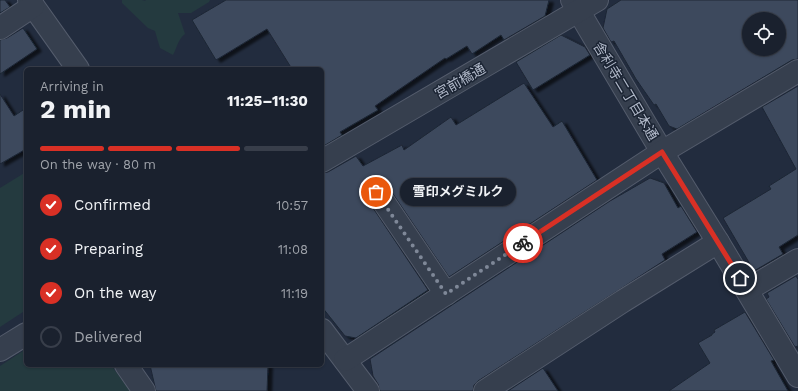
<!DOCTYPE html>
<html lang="en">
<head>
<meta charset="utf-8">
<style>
  :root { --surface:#1a212e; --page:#272e3a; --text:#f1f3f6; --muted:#9fa3aa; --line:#383e4a; --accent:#d93025 }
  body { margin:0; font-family:"Work Sans","Noto Sans JP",sans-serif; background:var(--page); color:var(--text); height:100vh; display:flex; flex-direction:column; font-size:15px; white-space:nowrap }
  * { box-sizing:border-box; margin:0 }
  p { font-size:13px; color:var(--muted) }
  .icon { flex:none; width:22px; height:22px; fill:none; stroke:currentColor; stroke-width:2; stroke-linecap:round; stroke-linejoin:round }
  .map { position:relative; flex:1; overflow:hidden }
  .panel { position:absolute; left:24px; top:67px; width:300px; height:300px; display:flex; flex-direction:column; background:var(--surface); border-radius:6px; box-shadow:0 1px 3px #0004,0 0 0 1px var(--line) }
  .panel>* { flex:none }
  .fabs { position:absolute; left:742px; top:12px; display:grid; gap:8px }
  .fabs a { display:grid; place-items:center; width:44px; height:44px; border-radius:50%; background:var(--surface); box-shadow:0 1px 3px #0004,0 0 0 1px var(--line); font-size:20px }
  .pin { position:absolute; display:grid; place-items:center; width:34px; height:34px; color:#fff; margin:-17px; border:2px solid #fff; border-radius:50%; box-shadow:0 1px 4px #0007 }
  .courier { position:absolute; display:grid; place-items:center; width:40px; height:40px; margin:-20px; border:3px solid #d93025; border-radius:50%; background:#fff; color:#222; box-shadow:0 1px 5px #0007 }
  .bubble { position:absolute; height:28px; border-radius:14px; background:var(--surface); box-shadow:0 1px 3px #0004,0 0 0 1px var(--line); font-size:13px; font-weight:700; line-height:28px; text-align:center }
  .summary em { font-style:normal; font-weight:700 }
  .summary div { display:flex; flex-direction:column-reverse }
  .summary { display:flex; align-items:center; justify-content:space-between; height:68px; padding:0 16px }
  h1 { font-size:26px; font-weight:700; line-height:30px }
  .bar { display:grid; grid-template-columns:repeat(4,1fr); gap:6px 4px; align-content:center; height:48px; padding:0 16px }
  .bar i { height:5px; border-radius:3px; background:var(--line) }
  .bar .current { background:var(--accent) }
  .bar p { grid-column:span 4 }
  ol { padding:0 16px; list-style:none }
  li { display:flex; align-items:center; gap:12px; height:44px }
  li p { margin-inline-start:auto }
  li .icon { padding:4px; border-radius:50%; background:var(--accent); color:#fff; stroke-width:4 }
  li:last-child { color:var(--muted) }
  li i { width:22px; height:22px; border:2px solid var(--line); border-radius:50% }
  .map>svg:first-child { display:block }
  .green { fill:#243a3f }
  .building { fill:#3e4a5d; stroke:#1d2635; fill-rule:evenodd; filter:url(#shadow) }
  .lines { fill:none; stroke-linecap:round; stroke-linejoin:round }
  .minor-casing { stroke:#545c6c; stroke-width:24 }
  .minor { stroke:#363f4e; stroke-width:22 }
  .done { stroke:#7f8898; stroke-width:4; stroke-dasharray:0 7.2 }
  .route { stroke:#d93025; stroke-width:5 }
  .labels { text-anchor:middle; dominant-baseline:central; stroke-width:3; stroke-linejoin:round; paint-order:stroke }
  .street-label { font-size:14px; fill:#b1b9c9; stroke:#1b2433 }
</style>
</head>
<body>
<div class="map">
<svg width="798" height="391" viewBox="0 0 798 391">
  <defs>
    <filter id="shadow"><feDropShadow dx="4.5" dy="2.5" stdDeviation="1" flood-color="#0009"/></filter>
  </defs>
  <rect width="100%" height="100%" fill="#222c3e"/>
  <g class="green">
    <path d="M122 0H142L146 1 145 0H210L209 2 191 13H178L185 34C178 39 177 48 173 55L160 48 155 31 148 28 122 3Z"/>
    <path d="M26 172V310L0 327V188Z"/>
    <path d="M26 349V365H111L130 391H0V366Z"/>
  </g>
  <g class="building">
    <path d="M0 0H5L10 7 0 13Z"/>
    <path d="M226 0H549L545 16 504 40 501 35 472 54 467 46 446 59 445 58 375 106 378 110 340 132 342 135 322 147V69H292L267 29 216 60 192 20Z"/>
    <path d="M621 0H798V59L792 60 677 129 669 126 656 104 654 105 636 79 614 41 611 42 603 28 607 9ZM749 19H779V49H749Z"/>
    <path d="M23 28 37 49 0 74V40L7 38Z"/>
    <path d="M561 35 585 47 590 55 533 90 516 62Z"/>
    <path d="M524 83 553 127 562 121 597 180 449 277 387 185 382 181 376 180 370 181 366 187 365 193 367 199 428 290 356 338 345 336 322 307V173L328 172 356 156 363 166 402 145 404 150 451 117 456 125Z"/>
    <path d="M798 86V235L779 247 783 254 754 271 723 218 771 189 769 186 796 169 762 107Z"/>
    <path d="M0 94 14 116 26 108V149L0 164Z"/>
    <path d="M650 178 664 183 678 208 681 206 697 232 662 254 665 260 478 381 474 385 473 391H380L378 384 373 376 370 359 610 201Z"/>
    <path d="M796 276 798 279V346L795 347 766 299 769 297 767 293Z"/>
    <path d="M745 312 774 360 771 361 788 391H669L710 363 698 343 712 335V334L715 332 714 330Z"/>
    <path d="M150 365H268L267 391H156Z"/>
    <path d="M543 368 558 391H508Z"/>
  </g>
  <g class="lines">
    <g class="minor-casing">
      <g id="minor">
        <path d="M29 0 78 69"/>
        <path d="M572 0 662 152 718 242 798 376"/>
        <path d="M0 28 33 6"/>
        <path d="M322 161 597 0"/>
        <path d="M377 192 446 294"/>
        <path d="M747 290 798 260"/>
        <path d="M322 330 368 391"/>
        <path d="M0 350 26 334"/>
        <path d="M345 360 662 152 798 71"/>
        <path d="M126 365 144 391"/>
        <path d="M485 391 623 301 718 242"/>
      </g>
    </g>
    <use href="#minor" class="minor"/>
  </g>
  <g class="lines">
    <path class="done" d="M376 192 446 294 523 243"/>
    <path class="route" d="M523 243 662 152 740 278"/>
  </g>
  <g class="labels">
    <g class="street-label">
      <text transform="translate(460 81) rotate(-30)">宮前橋通</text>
      <text transform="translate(626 91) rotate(59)">舎利寺二丁目本通</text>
    </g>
  </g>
</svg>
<div class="fabs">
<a><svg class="icon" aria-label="locate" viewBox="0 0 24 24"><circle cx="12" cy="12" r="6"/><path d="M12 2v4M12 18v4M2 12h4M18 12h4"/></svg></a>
</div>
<div class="pin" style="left:376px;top:192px;background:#ea580c"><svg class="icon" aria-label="bag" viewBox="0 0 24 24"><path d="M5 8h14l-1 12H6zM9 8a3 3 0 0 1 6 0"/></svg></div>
<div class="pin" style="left:740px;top:278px;background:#1f2937"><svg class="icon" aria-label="home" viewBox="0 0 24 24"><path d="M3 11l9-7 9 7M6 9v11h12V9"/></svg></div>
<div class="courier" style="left:523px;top:243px"><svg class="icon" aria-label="bike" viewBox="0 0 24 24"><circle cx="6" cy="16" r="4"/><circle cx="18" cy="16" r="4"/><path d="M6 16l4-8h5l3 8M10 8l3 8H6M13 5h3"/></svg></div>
<div class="bubble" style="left:400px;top:178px;width:116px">雪印メグミルク</div>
<section class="panel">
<div class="summary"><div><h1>2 min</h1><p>Arriving in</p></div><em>11:25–11:30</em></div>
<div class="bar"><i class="current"></i><i class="current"></i><i class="current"></i><i></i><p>On the way · 80 m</p></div>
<ol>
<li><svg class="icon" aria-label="check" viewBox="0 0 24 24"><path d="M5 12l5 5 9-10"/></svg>Confirmed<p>10:57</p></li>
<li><svg class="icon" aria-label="check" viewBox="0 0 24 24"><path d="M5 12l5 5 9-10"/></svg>Preparing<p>11:08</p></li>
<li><svg class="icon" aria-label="check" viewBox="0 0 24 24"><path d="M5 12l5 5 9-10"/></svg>On the way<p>11:19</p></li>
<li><i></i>Delivered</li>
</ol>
</section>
</div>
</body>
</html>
